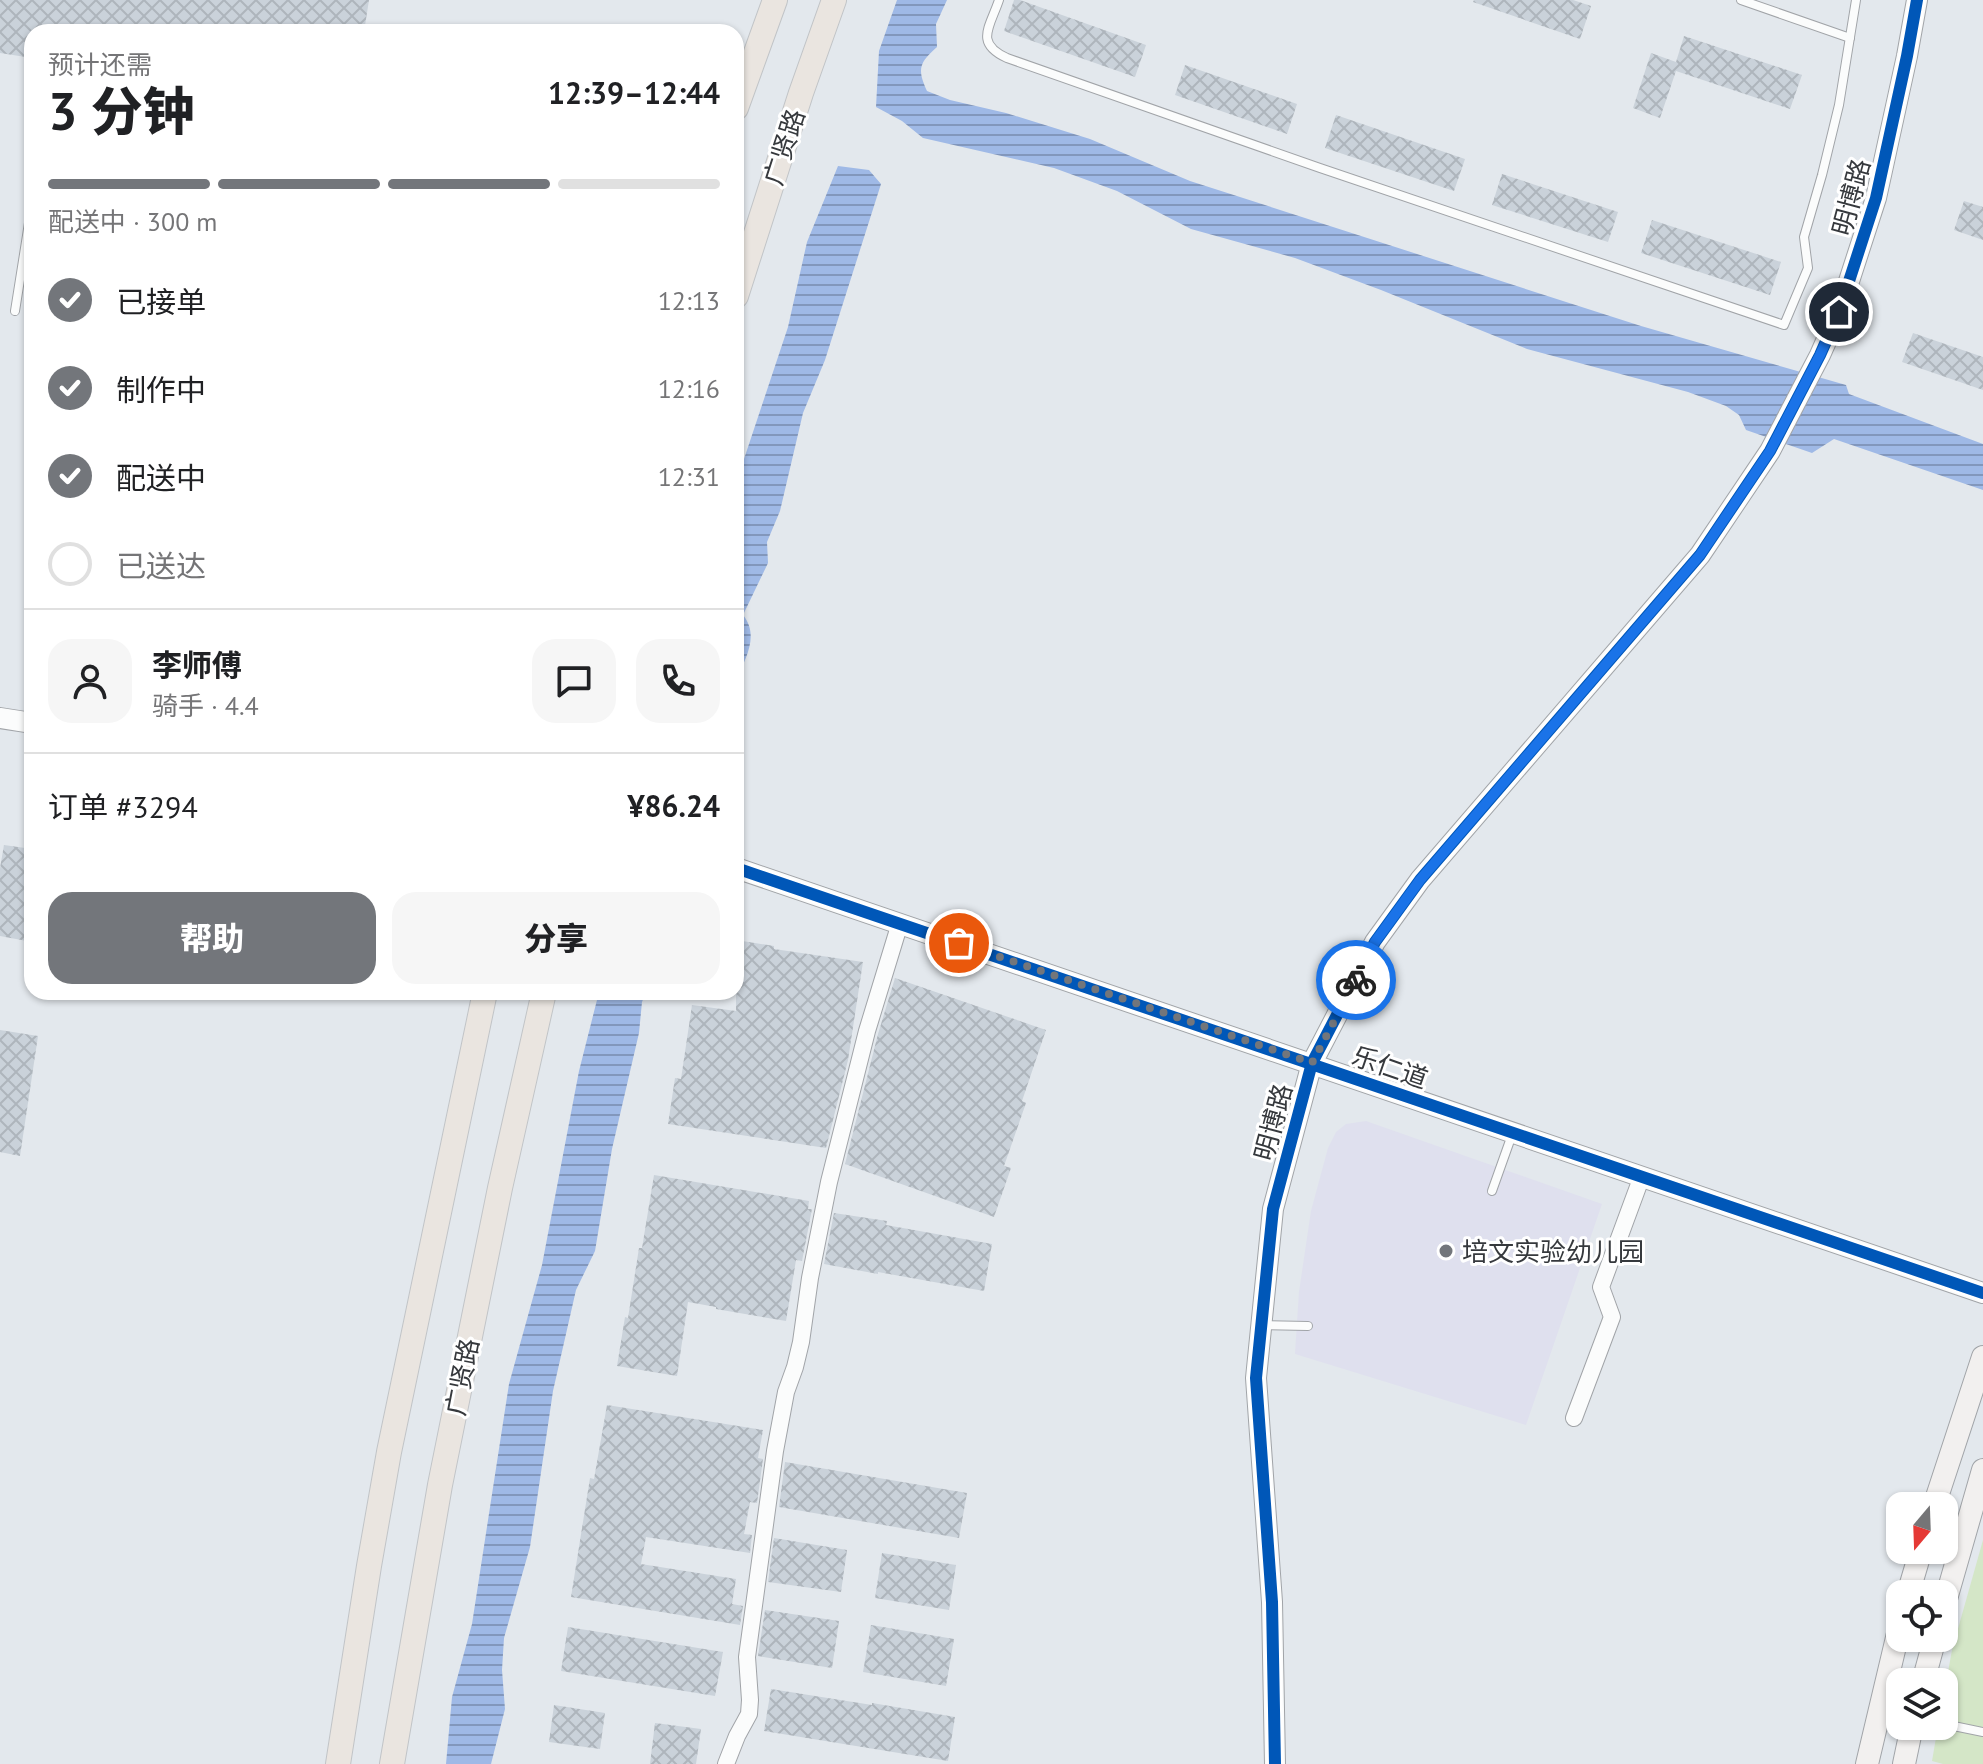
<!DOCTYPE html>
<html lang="zh">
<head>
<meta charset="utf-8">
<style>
  :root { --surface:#fff; --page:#f6f6f6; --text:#202124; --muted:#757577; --line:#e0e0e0; --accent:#73767b }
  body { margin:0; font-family:"PT Sans","Noto Sans SC",sans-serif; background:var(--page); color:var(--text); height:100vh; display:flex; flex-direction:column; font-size:30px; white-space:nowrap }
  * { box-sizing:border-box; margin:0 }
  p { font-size:26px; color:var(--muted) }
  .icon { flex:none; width:44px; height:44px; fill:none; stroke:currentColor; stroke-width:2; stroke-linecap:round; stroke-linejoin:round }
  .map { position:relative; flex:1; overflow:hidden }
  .sheet { position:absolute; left:24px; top:24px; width:720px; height:976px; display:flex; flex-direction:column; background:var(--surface); border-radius:24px; box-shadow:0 2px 6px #0004 }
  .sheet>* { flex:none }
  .needle { width:52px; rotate:199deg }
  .buttons { position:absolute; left:1886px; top:1492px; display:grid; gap:16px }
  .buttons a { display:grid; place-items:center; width:72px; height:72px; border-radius:16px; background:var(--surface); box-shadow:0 2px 6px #0004; font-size:40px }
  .pin { position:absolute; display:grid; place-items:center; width:68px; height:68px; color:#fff; margin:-34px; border:4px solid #fff; border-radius:50%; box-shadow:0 2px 8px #0007 }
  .courier { position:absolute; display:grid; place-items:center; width:80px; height:80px; margin:-40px; border:6px solid #1a73e8; border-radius:50%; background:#fff; color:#222; box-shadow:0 2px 10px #0007 }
  .headline em { font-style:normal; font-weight:800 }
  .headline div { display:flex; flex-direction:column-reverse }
  .headline { display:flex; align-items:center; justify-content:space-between; height:136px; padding:0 24px }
  h1 { font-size:52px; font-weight:800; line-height:60px }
  .bar { display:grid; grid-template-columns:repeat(4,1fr); gap:12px 8px; align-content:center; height:96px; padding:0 24px }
  .bar i { height:10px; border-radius:6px; background:var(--line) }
  .bar .selected { background:var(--accent) }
  .bar p { grid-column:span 4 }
  .line { display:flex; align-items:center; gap:20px; padding:0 24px; border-top:2px solid var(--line) }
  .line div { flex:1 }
  .round { display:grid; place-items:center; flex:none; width:84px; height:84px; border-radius:24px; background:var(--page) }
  ol { padding:0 24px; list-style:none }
  li { display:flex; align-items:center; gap:24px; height:88px }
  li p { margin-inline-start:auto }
  li .icon { padding:8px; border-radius:50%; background:var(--accent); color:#fff; stroke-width:4 }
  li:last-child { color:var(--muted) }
  li i { width:44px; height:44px; border:4px solid var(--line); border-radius:50% }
  .primary-button { display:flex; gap:16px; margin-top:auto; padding:16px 24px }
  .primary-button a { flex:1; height:92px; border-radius:24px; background:var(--accent); color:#fff; font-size:32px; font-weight:800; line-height:92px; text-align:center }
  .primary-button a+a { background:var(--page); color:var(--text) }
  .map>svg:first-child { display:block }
  .education { fill:#dfe0ee }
  .park { fill:#d4e6c7 }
  .water { fill:url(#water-rules) }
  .building { fill:url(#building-cross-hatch) }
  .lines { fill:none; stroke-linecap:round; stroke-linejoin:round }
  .service-casing { stroke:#a1a4a8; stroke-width:10 }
  .minor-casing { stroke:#a1a4a8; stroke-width:18 }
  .tertiary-casing { stroke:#a1a4a8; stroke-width:22 }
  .secondary-casing { stroke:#a1a4a8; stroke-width:24 }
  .primary-casing { stroke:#c1c4c7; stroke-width:26 }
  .service { stroke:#fbfcfc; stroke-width:8 }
  .minor { stroke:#fbfcfc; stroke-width:16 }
  .tertiary { stroke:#fbfcfc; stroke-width:20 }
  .secondary { stroke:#f2f0ef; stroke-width:22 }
  .primary { stroke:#eae5e0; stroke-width:24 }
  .cycleway-casing { stroke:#fff; stroke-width:17 }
  .cycleway { stroke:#0057b8; stroke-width:12 }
  .done { stroke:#73767b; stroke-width:8; stroke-dasharray:0 14.4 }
  .route { stroke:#1a73e8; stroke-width:10 }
  .poi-dot { fill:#73767b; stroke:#fff; stroke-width:3 }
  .labels { text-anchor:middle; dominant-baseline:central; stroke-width:6; stroke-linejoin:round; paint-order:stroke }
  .street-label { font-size:26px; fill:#36393d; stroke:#fff }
  .poi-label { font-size:26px; fill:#36393d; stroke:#fff; text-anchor:start }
</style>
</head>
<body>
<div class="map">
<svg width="1983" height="1764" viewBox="0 0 1983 1764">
  <defs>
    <pattern id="water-rules" width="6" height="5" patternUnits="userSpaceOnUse" patternTransform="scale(2)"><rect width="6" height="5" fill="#9fb9e6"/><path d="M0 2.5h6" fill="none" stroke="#8297bc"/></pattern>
    <pattern id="building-cross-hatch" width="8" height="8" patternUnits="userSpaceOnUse" patternTransform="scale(2)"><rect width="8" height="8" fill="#cad2da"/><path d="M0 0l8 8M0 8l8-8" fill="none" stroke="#aeb5bc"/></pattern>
  </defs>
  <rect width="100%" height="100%" fill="#e3e8ed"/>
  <path class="education" d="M1366 1121 1602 1204 1526 1425 1295 1354 1299 1292 1311 1211 1328 1148 1336 1132 1346 1124Z"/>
  <path class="park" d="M1983 1540V1764H1943L1932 1761 1938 1726H1944V1694L1952 1650Z"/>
  <g class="water">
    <path d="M897 0H947L936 24 937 47C919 63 917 69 927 91L950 100 1006 113 1090 139 1190 181 1641 326 1846 385 1849 394 1983 444V490L1834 439 1812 453 1746 430 1739 415 1726 406 1688 392 1527 349 1381 290 1295 258 1191 229 1117 191 1054 168 923 138 902 121 876 107 879 51Z"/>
    <path d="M838 166 869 170 881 184 825 360 803 413 780 511 767 542 768 563 743 615C760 636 745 659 736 681V483L788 327 807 242Z"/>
    <path d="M599 992H646L642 1002 639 1033 612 1149 595 1251 576 1290 553 1391 530 1547 504 1638 502 1670 505 1709 491 1764H446L452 1697 472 1624 509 1384 542 1265 579 1071Z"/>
  </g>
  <g class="building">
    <path d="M0 0H369L364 32H32V58L0 53Z"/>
    <path d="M1014 0H1020L1146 45 1135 77 1004 31Z"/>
    <path d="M1474 0H1573L1591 6 1580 39 1473 2Z"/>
    <path d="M1684 36 1802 75 1790 109 1676 71 1660 118 1633 108 1651 53 1676 62Z"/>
    <path d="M1185 65 1297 104 1287 134 1175 95Z"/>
    <path d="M1336 115 1465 159 1454 191 1325 148Z"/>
    <path d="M1502 174 1618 212 1608 242 1492 205Z"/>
    <path d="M1964 201 1983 207V240L1954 230Z"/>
    <path d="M1652 220 1781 262 1770 295 1641 253Z"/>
    <path d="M1913 333 1983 357V390L1902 362Z"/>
    <path d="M4 845 32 849V942L0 936V868Z"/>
    <path d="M736 940 774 946V949L863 962 848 1060 826 1148 668 1124 675 1078 681 1079 692 1005 736 1011Z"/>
    <path d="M895 978 1046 1030 1022 1101 1026 1103 1004 1166 1011 1168 994 1217 845 1164 878 1034Z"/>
    <path d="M0 1030 38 1036 20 1156 0 1152Z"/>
    <path d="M654 1175 809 1201 808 1209H812L802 1261 796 1260 786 1321 716 1309V1307L688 1302 677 1376 617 1366 625 1317 628 1318 639 1248H642Z"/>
    <path d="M834 1213 887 1221 886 1225 992 1244 984 1291 878 1272V1274L824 1264Z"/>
    <path d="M607 1405 763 1430 758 1458 763 1459 757 1503 750 1502 744 1534 752 1535 750 1553 646 1537 641 1564 736 1579 732 1604 743 1606 740 1625 571 1597 590 1478 594 1479Z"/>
    <path d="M785 1462 967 1493 959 1538 779 1507Z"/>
    <path d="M774 1538 847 1550 841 1592 768 1582Z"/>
    <path d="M882 1553 956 1565 949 1610 875 1598Z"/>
    <path d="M765 1610 839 1621 832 1668 758 1656Z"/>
    <path d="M871 1625 954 1639 946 1686 863 1672Z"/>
    <path d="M568 1627 723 1652 715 1696 561 1671Z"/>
    <path d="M771 1689 872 1705V1703L955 1717 948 1761 764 1731Z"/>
    <path d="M554 1705 605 1713 600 1749 549 1742Z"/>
    <path d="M655 1723 701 1729 696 1764H650Z"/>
  </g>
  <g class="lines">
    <g class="service-casing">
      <g id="service">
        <path d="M999 0C990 27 974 43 1007 58L1320 168 1784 325 1808 268 1804 237 1822 175 1839 105 1856 0"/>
        <path d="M1741 0 1850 38"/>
        <path d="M15 311 32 204"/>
        <path d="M1492 1191 1513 1132"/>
        <path d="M1262 1325 1308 1326"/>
        <path d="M1944 1724 1983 1732"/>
      </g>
    </g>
    <g class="minor-casing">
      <g id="minor">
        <path d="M1574 1418 1612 1317 1601 1287 1642 1176"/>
        <path d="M726 1764 737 1736 749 1714 750 1700 747 1657 775 1451 786 1392 795 1367 801 1342 810 1278 829 1182 867 1031 900 923"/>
      </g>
    </g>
    <g class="tertiary-casing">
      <g id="tertiary">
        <path d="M0 718 32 723"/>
        <path d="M736 868 1983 1293"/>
        <path d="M1275 1764 1272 1602 1256 1378 1273 1209 1312 1063 1375 942 1420 880 1700 555 1770 451 1820 355 1839 312 1876 198 1907 56 1917 0"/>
      </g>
    </g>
    <g class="secondary-casing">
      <g id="secondary">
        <path d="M1934 1506 1983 1357"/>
        <path d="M1908 1594 1921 1550"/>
        <path d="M1944 1606 1983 1470"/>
        <path d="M1923 1682 1935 1638"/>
        <path d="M1867 1764 1900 1625"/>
        <path d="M1904 1764 1912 1726"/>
      </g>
    </g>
    <g class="primary-casing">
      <g id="primary">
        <path d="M736 108 775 0"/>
        <path d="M736 296 801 93 834 0"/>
        <path d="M338 1764 369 1566 389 1452 485 992"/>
        <path d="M392 1764 440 1485 500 1188 544 992"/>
      </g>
    </g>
    <use href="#service" class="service"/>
    <use href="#minor" class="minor"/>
    <use href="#tertiary" class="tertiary"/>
    <use href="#secondary" class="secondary"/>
    <use href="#primary" class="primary"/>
    <g class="cycleway-casing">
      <g id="cycleway">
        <path d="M736 868 1983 1293"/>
        <path d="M1275 1764 1272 1602 1256 1378 1273 1209 1312 1063 1375 942 1420 880 1700 555 1770 451 1820 355 1839 312 1876 198 1907 56 1917 0"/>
      </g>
    </g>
    <use href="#cycleway" class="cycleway"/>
  </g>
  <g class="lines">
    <path class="done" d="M959 943 1312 1063 1356 980"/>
    <path class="route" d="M1356 980 1375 942 1420 880 1700 555 1770 451 1820 355 1839 312"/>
  </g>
  <circle class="poi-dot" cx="1446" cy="1251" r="8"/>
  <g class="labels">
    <g class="street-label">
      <text transform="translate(784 147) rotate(-72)">广贤路</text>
      <text transform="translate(1851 197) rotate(-75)">明博路</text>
      <text transform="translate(1390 1067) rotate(19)">乐仁道</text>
      <text transform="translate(1273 1122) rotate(-75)">明博路</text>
      <text transform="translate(462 1377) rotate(-79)">广贤路</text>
    </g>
    <g class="poi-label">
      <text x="1462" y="1251">培文实验幼儿园</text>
    </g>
  </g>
</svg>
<div class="buttons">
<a><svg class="needle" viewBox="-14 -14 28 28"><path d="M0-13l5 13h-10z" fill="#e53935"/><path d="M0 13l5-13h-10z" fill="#757577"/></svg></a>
<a><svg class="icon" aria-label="locate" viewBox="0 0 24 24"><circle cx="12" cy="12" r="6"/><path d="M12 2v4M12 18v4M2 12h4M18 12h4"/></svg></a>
<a><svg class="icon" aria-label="layers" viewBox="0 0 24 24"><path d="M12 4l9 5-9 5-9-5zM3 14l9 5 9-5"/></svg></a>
</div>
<div class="pin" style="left:959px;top:943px;background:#ea580c"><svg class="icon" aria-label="bag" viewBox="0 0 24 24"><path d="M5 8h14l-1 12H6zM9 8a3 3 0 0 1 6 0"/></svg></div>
<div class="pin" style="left:1839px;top:312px;background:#1f2937"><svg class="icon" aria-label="home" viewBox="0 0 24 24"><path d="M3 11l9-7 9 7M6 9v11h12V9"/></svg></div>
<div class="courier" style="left:1356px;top:980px"><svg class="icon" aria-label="bike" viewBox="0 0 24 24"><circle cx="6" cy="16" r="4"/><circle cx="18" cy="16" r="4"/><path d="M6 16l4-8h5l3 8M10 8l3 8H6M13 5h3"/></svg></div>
<section class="sheet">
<div class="headline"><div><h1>3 分钟</h1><p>预计还需</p></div><em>12:39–12:44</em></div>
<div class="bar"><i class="selected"></i><i class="selected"></i><i class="selected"></i><i></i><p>配送中 · 300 m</p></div>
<ol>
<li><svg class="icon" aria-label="check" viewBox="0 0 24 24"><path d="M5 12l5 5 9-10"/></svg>已接单<p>12:13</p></li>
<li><svg class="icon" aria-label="check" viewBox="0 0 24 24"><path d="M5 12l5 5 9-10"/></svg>制作中<p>12:16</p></li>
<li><svg class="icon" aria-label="check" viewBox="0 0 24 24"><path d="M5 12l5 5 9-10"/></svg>配送中<p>12:31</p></li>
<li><i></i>已送达</li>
</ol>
<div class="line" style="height:144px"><a class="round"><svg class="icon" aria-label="person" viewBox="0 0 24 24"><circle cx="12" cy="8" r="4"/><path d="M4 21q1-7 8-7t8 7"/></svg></a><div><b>李师傅</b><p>骑手 · 4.4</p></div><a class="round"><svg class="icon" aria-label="chat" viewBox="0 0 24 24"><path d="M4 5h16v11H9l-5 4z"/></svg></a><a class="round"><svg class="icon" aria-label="phone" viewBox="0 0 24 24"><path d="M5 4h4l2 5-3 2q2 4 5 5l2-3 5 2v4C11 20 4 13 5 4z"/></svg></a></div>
<div class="line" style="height:104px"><div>订单 #3294</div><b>¥86.24</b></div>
<div class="primary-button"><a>帮助</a><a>分享</a></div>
</section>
</div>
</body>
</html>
